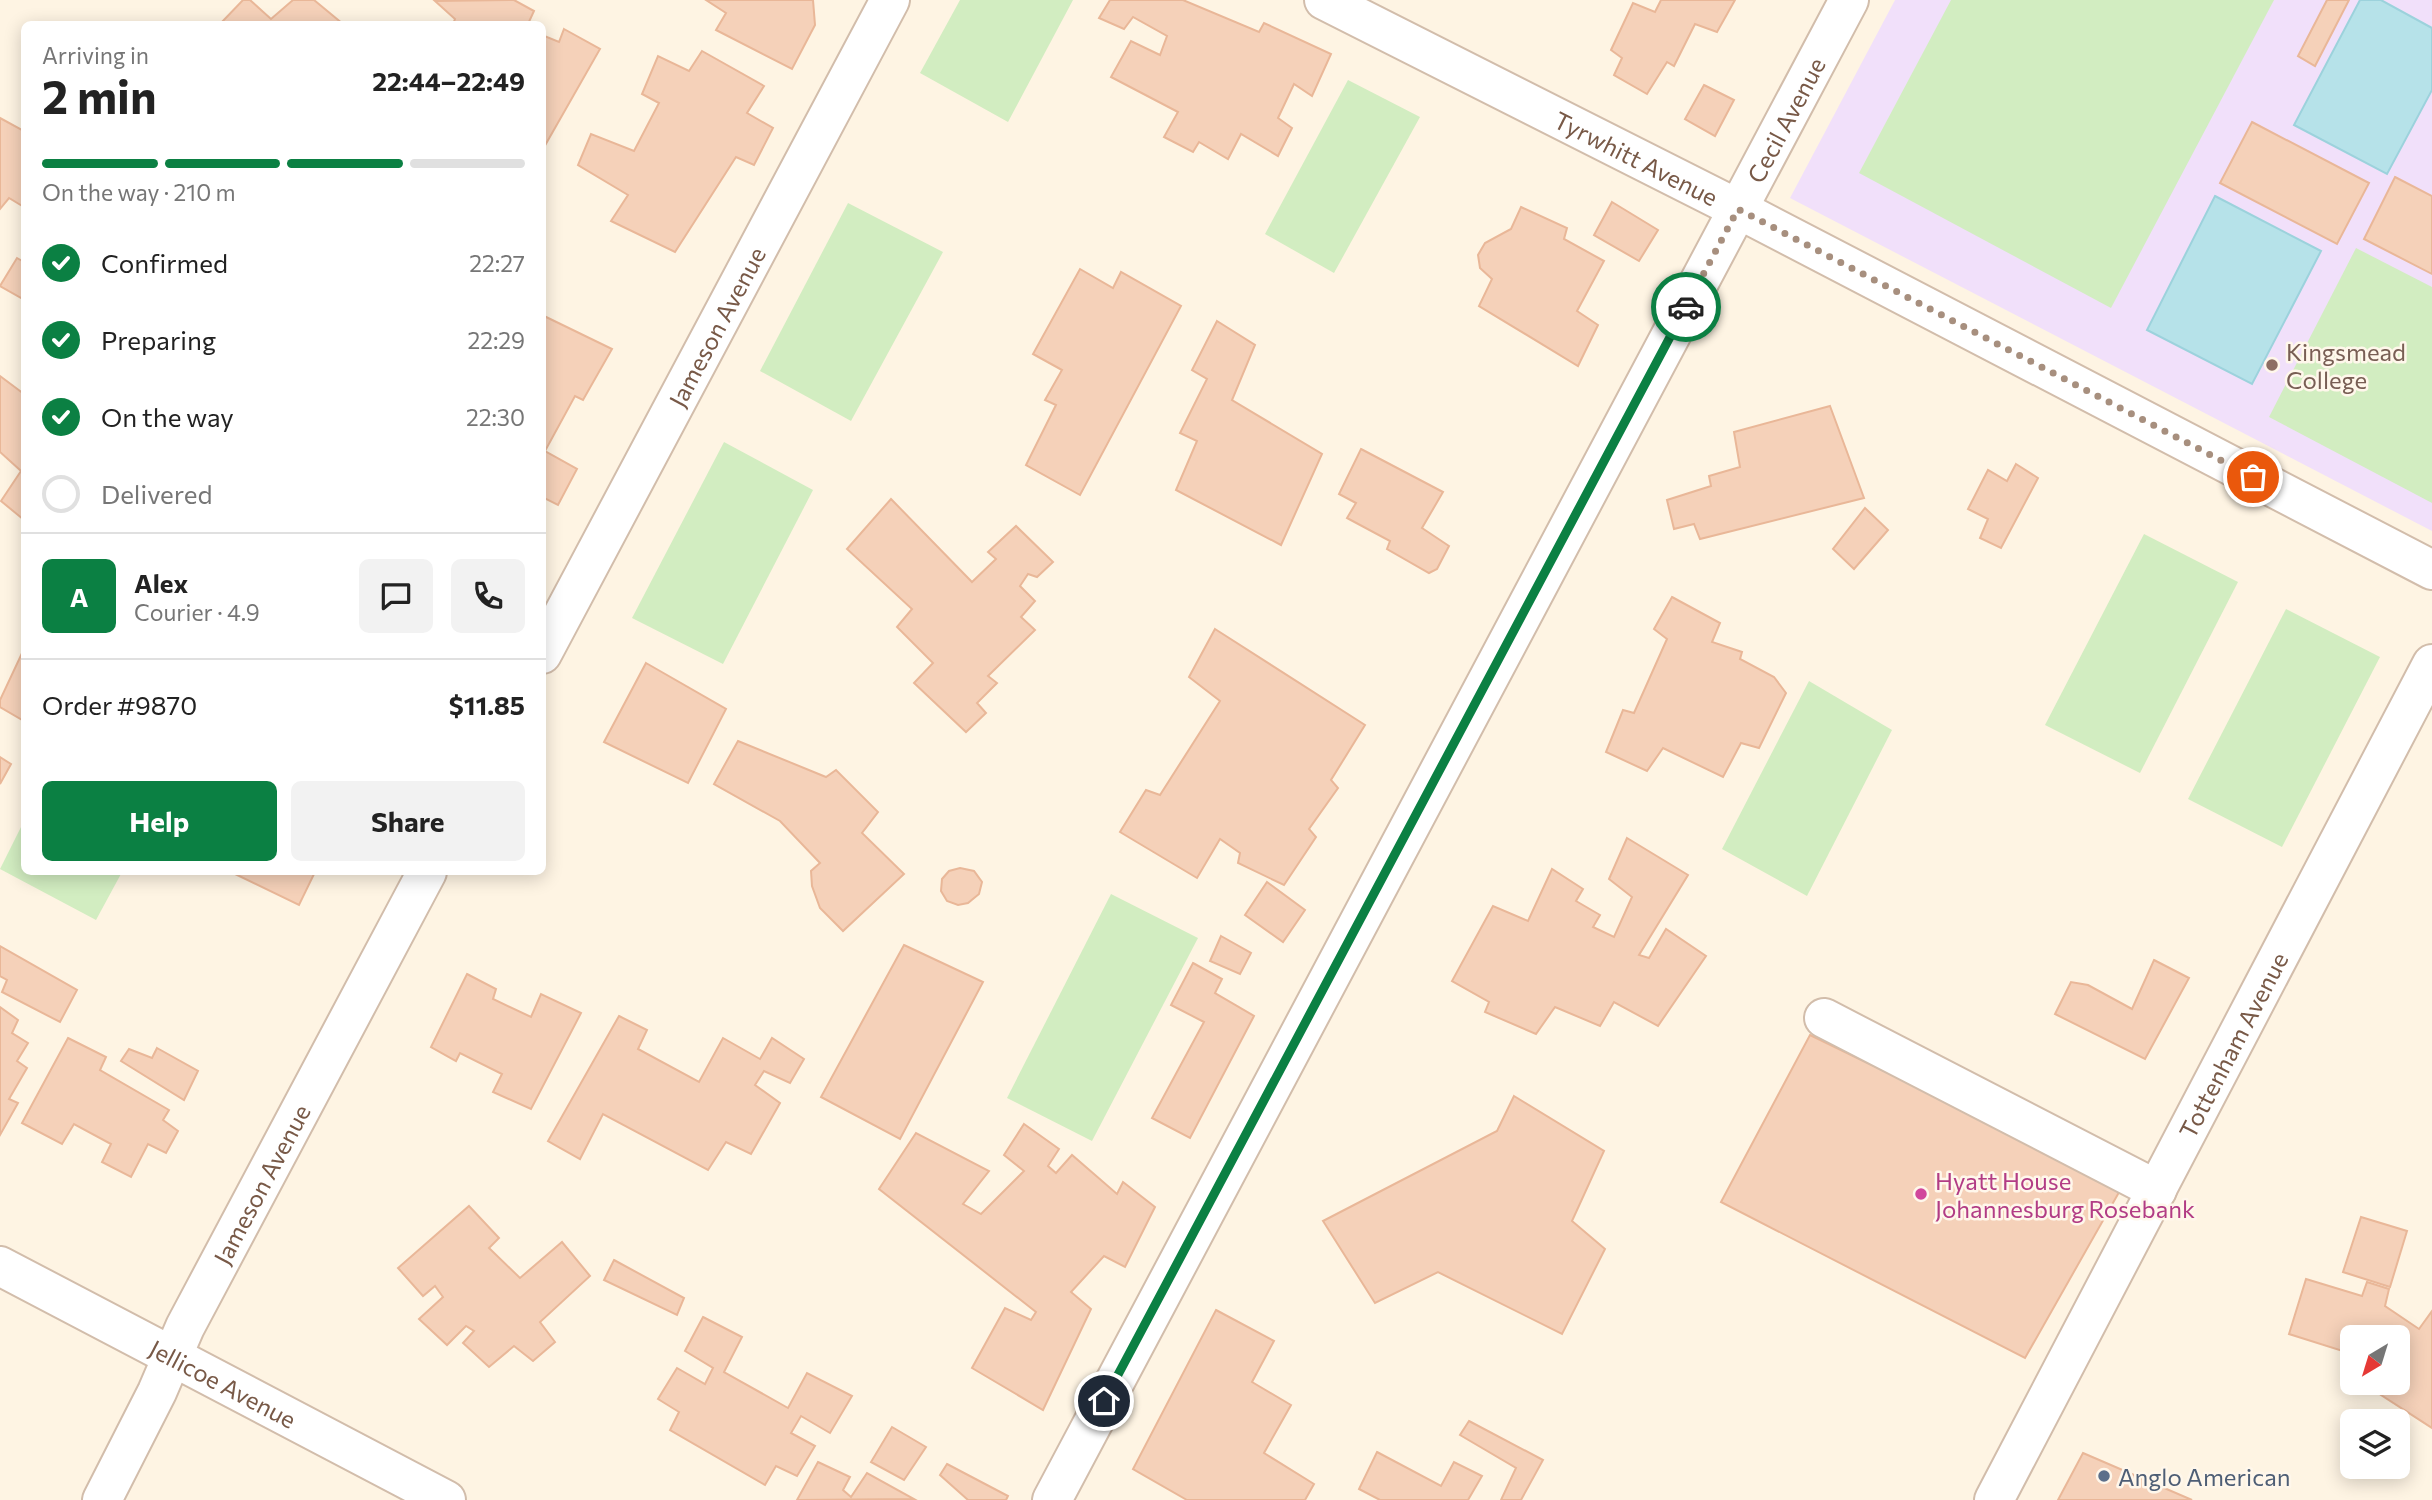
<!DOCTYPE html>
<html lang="en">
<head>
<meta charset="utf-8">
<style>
  :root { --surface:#fff; --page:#f2f2f2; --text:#222; --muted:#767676; --line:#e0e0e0; --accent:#0b8043 }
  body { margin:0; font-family:Commissioner,sans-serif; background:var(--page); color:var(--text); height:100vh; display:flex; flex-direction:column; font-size:26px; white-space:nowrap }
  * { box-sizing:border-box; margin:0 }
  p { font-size:23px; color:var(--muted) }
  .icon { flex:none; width:38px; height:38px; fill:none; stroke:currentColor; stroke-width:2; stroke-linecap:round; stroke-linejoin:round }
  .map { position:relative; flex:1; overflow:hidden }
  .details { position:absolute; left:21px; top:21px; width:525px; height:854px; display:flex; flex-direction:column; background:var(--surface); border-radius:10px; box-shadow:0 4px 18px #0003 }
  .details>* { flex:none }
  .needle { width:46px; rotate:218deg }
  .controls { position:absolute; left:2340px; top:1325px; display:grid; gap:14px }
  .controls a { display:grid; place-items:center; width:70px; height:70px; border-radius:10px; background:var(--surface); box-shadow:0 4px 18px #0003; font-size:35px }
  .pin { position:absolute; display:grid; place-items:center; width:60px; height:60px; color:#fff; margin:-30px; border:4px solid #fff; border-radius:50%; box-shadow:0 2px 7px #0007 }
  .courier { position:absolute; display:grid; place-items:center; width:70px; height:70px; margin:-35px; border:5px solid #0b8043; border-radius:50%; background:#fff; color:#222; box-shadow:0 2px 9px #0007 }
  .head em { font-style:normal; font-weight:700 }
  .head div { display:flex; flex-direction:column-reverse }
  .head { display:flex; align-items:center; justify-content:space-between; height:119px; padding:0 21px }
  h1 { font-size:46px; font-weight:700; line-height:52px }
  .bar { display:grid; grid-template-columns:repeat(4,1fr); gap:10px 7px; align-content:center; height:84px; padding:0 21px }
  .bar i { height:9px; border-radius:5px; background:var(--line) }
  .bar .selected { background:var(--accent) }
  .bar p { grid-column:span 4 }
  .line { display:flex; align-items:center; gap:18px; padding:0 21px; border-top:2px solid var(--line) }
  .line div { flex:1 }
  .round { display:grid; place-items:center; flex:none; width:74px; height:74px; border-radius:10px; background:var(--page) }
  ol { padding:0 21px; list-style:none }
  li { display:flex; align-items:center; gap:21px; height:77px }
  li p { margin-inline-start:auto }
  li .icon { padding:7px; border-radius:50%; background:var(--accent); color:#fff; stroke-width:4 }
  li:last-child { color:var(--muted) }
  li i { width:38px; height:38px; border:4px solid var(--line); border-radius:50% }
  .action { display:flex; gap:14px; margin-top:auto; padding:14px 21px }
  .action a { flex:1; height:80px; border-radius:10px; background:var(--accent); color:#fff; font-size:28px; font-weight:700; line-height:80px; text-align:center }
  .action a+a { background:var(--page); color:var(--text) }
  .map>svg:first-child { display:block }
  .education { fill:#f1e0fa }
  .green { fill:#d2edc1 }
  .water { fill:#b6e2e9; stroke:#9cd2dc; stroke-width:2 }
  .building { fill:#f5d1b9; stroke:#e9b798; stroke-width:2 }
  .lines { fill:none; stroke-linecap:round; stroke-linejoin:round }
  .minor-casing { stroke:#d2bdab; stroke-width:42 }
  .minor { stroke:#fff; stroke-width:38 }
  .done { stroke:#a78f7e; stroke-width:7; stroke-dasharray:0 12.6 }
  .route { stroke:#0b8043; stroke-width:9 }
  .education-dot { fill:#8d6e63; stroke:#fff7eb; stroke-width:2.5 }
  .hotel-dot { fill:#d1479c; stroke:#fff7eb; stroke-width:2.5 }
  .service-dot { fill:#5c6f8a; stroke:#fff7eb; stroke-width:2.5 }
  .labels { text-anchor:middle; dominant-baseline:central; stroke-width:5; stroke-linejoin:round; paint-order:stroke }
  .street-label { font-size:24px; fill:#785947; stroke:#fff7eb }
  .education-label { font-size:24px; fill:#785e54; stroke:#fff7eb; text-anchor:start }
  .hotel-label { font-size:24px; fill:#b23c85; stroke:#fff7eb; text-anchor:start }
  .service-label { font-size:24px; fill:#4e5e75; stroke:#fff7eb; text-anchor:start }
</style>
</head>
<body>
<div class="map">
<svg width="2432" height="1500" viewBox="0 0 2432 1500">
  <rect width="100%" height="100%" fill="#fef4e3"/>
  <path class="education" d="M1895 0H2432V531L1790 198Z"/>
  <g class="green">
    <path d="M960 0H1073L1008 122 920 73Z"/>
    <path d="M1951 0H2274L2111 308 1859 173Z"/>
    <path d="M1348 80 1420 117 1334 273 1265 234Z"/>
    <path d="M848 203 943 252 851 421 760 371Z"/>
    <path d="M2356 248 2432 287V503L2269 417Z"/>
    <path d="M724 442 813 490 723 664 632 618Z"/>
    <path d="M2144 534 2238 582 2140 773 2045 725Z"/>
    <path d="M2286 609 2380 657 2282 847 2188 799Z"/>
    <path d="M1809 681 1892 730 1807 896 1722 849Z"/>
    <path d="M24 821V872H122L96 920 0 869Z"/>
    <path d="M1111 894 1198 938 1092 1141 1007 1098Z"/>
  </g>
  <g class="water">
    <path d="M2360 0H2381L2432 28V90L2387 174 2294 125Z"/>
    <path d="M2215 196 2321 251 2252 384 2147 330Z"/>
  </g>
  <g class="building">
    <path d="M243 0H250L271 19 293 0H314L343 24H220Z"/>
    <path d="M514 0 534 11 528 24H453L455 19 435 1Z"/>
    <path d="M706 0H813L815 25 792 69 716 30 726 13Z"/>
    <path d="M1110 0H1183L1259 32 1264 23 1331 54 1312 96 1294 84 1278 118 1292 128 1278 156 1241 134 1228 159 1199 142 1193 152 1164 137 1178 112 1111 77 1131 41 1160 55 1167 36 1133 17 1124 29 1099 18Z"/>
    <path d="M1661 0H1735L1717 32 1695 24 1674 66 1667 62 1647 94 1614 75 1622 58 1611 50 1633 3 1655 12Z"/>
    <path d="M2327 0H2349L2315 66 2298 56Z"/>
    <path d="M564 29 600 49 543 149 542 35 559 42Z"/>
    <path d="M702 51 764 86 747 113 773 128 754 165 736 157 675 252 611 221 628 195 578 165 591 134 634 151 659 103 642 94 658 56 689 71Z"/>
    <path d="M1704 85 1734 100 1715 136 1685 119Z"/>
    <path d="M0 118 24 131V207L9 198 0 209Z"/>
    <path d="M2252 122 2369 183 2337 244 2220 183Z"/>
    <path d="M2395 177 2432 196V274L2364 239Z"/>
    <path d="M1612 202 1658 230 1639 261 1594 235Z"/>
    <path d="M1521 207 1567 228 1564 239 1604 261 1577 311 1598 325 1578 366 1479 306 1492 279 1480 268 1478 255 1485 243 1511 229Z"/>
    <path d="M17 258 24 262 23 299 0 286Z"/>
    <path d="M1080 269 1113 288 1121 272 1181 306 1080 495 1026 465 1056 405 1045 400 1062 370 1033 354Z"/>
    <path d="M542 315 612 349 583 400 575 396 545 451 577 469 558 505 542 497Z"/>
    <path d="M1217 321 1255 345 1232 400 1322 454 1281 545 1176 490 1197 441 1180 433 1207 379 1192 370Z"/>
    <path d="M0 376 24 394V520L1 501 21 471 0 452Z"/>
    <path d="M1830 406 1864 498 1700 539 1694 524 1674 529 1667 500 1711 486 1709 476 1740 467 1734 432Z"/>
    <path d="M1361 449 1443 492 1422 528 1449 546 1437 569 1429 573 1387 549 1390 541 1347 518 1356 503 1339 494Z"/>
    <path d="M2016 464 2038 478 2001 548 1980 538 1988 519 1968 509 1988 470 2007 481Z"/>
    <path d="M891 499 972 582 996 559 988 552 1016 526 1053 562 1037 577 1028 574 1020 586 1035 601 1021 617 1035 630 988 676 997 683 977 703 986 713 966 732 914 683 933 663 897 627 912 609 847 549Z"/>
    <path d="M1865 508 1888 530 1854 569 1833 549Z"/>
    <path d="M1672 597 1720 623 1712 642 1742 652 1740 659 1774 677 1786 693 1759 748 1741 743 1723 777 1663 748 1647 771 1606 752 1623 710 1634 713 1667 639 1654 629Z"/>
    <path d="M1215 629 1365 725 1331 780 1338 788 1309 829 1316 837 1284 885 1238 863 1240 853 1220 839 1197 878 1120 832 1146 790 1160 795 1220 701 1189 677Z"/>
    <path d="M23 651H24V721L0 707V700Z"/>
    <path d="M646 663 726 709 688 783 604 742Z"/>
    <path d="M738 741 826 777 836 770 878 812 862 833 904 874 843 931 820 908 812 886 811 871 820 863 780 821 714 784Z"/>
    <path d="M0 757 11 764 0 784Z"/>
    <path d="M1627 838 1688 875 1639 955 1649 958 1666 929 1706 956 1658 1026 1614 1002 1600 1026 1555 1007 1536 1034 1485 1012 1489 1002 1452 981 1493 906 1528 921 1552 869 1583 889 1576 901 1600 915 1593 927 1614 937 1632 897 1609 879Z"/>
    <path d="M960 868 974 871 982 882 979 894 968 903 958 905 947 901 941 891 942 879 949 871Z"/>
    <path d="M231 872H315L299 905Z"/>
    <path d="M1267 882 1305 910 1283 942 1245 915Z"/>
    <path d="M1221 936 1251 953 1240 974 1210 961Z"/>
    <path d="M904 945 983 982 900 1139 821 1097Z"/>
    <path d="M0 946 77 990 60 1022 2 992 7 980 0 976Z"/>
    <path d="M2154 960 2189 978 2145 1059 2055 1014 2071 982 2088 985 2132 1009Z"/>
    <path d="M1193 963 1222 979 1215 993 1254 1016 1190 1138 1152 1118 1204 1022 1171 1005Z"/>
    <path d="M467 974 496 989 493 999 531 1017 541 994 581 1013 531 1109 493 1092 502 1074 460 1053 456 1061 431 1047Z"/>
    <path d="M0 1007 18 1020 12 1033 28 1043 17 1061 27 1068 9 1099 18 1103 0 1135Z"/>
    <path d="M619 1016 647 1030 638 1049 699 1082 723 1038 760 1059 772 1038 804 1059 790 1083 764 1071 755 1085 780 1103 751 1154 726 1142 708 1170 603 1114 580 1159 548 1141Z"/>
    <path d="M1810 1035 2122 1187 2025 1358 1721 1202Z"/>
    <path d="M68 1038 106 1057 100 1070 169 1110 163 1120 178 1131 166 1153 148 1144 131 1177 102 1162 111 1144 74 1124 62 1144 22 1123Z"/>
    <path d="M157 1048 198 1071 184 1100 121 1061 129 1049 152 1058Z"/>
    <path d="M1514 1096 1604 1151 1572 1221 1605 1249 1562 1334 1438 1272 1375 1303 1323 1221 1497 1131Z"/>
    <path d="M1024 1124 1059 1149 1048 1166 1056 1173 1072 1155 1117 1194 1123 1182 1155 1207 1125 1267 1104 1256 1071 1292 1091 1309 1043 1410 972 1368 1005 1308 1031 1320 1036 1312 879 1189 916 1133 989 1171 963 1204 981 1214 1024 1171 1004 1155Z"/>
    <path d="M469 1206 499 1238 489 1248 520 1278 562 1242 590 1276 540 1322 555 1342 533 1361 514 1346 489 1367 463 1343 474 1331 466 1326 447 1345 419 1319 443 1297 435 1286 423 1296 398 1268Z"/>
    <path d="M2361 1217 2407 1231 2390 1287 2343 1272Z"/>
    <path d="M614 1260 684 1298 677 1315 604 1280Z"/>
    <path d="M2306 1279 2362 1296 2367 1282 2389 1289 2385 1306 2419 1329 2432 1311V1428L2361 1382H2398V1337H2352V1354L2289 1334Z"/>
    <path d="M1216 1310 1274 1341 1252 1382 1291 1405 1264 1453 1314 1484 1305 1500H1187L1133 1469Z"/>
    <path d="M703 1317 742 1337 724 1372 788 1408 807 1373 852 1396 830 1433 801 1416 791 1433 815 1446 797 1476 776 1466 765 1485 670 1430 679 1412 658 1399 677 1368 705 1384 713 1368 685 1351Z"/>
    <path d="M1469 1421 1543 1460 1521 1500H1501L1516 1468 1460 1435Z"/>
    <path d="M892 1427 926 1447 904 1480 871 1462Z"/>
    <path d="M1377 1452 1441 1486 1454 1462 1482 1476 1468 1500H1380L1359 1489Z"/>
    <path d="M2083 1453 2192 1500H2058Z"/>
    <path d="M818 1462 850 1477 843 1490 851 1497 867 1473 914 1499 797 1500Z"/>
    <path d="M947 1464 1008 1496 1006 1500H968L940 1475Z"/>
  </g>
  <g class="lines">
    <g class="minor-casing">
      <g id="minor">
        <path id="s1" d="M1324 0 1738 209 2432 570"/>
        <path id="s2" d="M542 654 890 0"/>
        <path d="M1824 1018 2157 1190"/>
        <path id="s3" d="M0 1266 446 1500"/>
        <path id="s4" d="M102 1500 157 1392 185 1327 427 872"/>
        <path id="s5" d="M1052 1500 1849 0"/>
        <path id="s6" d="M1994 1500 2432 664"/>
      </g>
    </g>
    <use href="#minor" class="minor"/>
  </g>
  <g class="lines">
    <path class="done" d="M1686 307 1738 209 2253 477"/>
    <path class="route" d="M1104 1401 1686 307"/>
  </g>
  <circle class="education-dot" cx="2272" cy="365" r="7"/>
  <circle class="hotel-dot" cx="1921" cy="1194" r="7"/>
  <circle class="service-dot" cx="2104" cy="1476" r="7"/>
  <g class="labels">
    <g class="street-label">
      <text stroke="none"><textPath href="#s5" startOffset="1563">Cecil Avenue</textPath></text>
      <text stroke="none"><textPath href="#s1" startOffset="350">Tyrwhitt Avenue</textPath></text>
      <text stroke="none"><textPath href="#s2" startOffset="371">Jameson Avenue</textPath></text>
      <text stroke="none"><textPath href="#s6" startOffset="514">Tottenham Avenue</textPath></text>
      <text stroke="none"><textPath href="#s4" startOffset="354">Jameson Avenue</textPath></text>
      <text stroke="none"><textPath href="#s3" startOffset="252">Jellicoe Avenue</textPath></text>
    </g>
    <g class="education-label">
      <text x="2286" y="351">Kingsmead<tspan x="2286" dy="28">College</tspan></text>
    </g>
    <g class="hotel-label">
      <text x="1935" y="1180">Hyatt House<tspan x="1935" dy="28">Johannesburg Rosebank</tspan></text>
    </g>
    <g class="service-label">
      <text x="2118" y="1476">Anglo American</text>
    </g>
  </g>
</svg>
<div class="controls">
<a><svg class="needle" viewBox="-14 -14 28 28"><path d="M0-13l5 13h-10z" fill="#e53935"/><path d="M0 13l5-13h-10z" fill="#767676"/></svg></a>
<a><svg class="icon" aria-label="layers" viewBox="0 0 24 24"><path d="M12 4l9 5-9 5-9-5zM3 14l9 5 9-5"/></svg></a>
</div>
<div class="pin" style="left:2253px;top:477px;background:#ea580c"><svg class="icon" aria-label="bag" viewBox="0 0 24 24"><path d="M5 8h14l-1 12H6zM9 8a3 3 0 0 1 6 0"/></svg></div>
<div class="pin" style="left:1104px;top:1401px;background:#1f2937"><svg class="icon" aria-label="home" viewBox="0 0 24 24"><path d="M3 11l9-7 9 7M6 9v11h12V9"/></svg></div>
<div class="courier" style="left:1686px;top:307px"><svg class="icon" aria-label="car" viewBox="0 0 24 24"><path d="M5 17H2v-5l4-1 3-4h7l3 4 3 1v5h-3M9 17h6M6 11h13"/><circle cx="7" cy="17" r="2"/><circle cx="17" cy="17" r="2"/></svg></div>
<section class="details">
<div class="head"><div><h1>2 min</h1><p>Arriving in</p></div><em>22:44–22:49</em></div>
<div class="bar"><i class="selected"></i><i class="selected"></i><i class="selected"></i><i></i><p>On the way · 210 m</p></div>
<ol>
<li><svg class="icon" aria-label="check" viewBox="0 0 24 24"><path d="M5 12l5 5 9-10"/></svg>Confirmed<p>22:27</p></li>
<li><svg class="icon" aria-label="check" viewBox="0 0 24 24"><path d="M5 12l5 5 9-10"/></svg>Preparing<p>22:29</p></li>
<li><svg class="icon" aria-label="check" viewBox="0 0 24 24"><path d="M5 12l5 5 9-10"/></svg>On the way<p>22:30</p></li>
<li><i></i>Delivered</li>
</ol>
<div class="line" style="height:126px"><b class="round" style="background:var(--accent);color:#fff">A</b><div><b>Alex</b><p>Courier · 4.9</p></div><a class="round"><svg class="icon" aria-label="chat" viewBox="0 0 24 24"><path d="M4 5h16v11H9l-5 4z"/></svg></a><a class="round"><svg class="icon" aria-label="phone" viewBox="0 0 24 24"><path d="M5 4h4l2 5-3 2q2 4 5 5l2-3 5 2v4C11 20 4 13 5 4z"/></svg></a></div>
<div class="line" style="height:91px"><div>Order #9870</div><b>$11.85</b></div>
<div class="action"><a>Help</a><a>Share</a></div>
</section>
</div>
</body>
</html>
